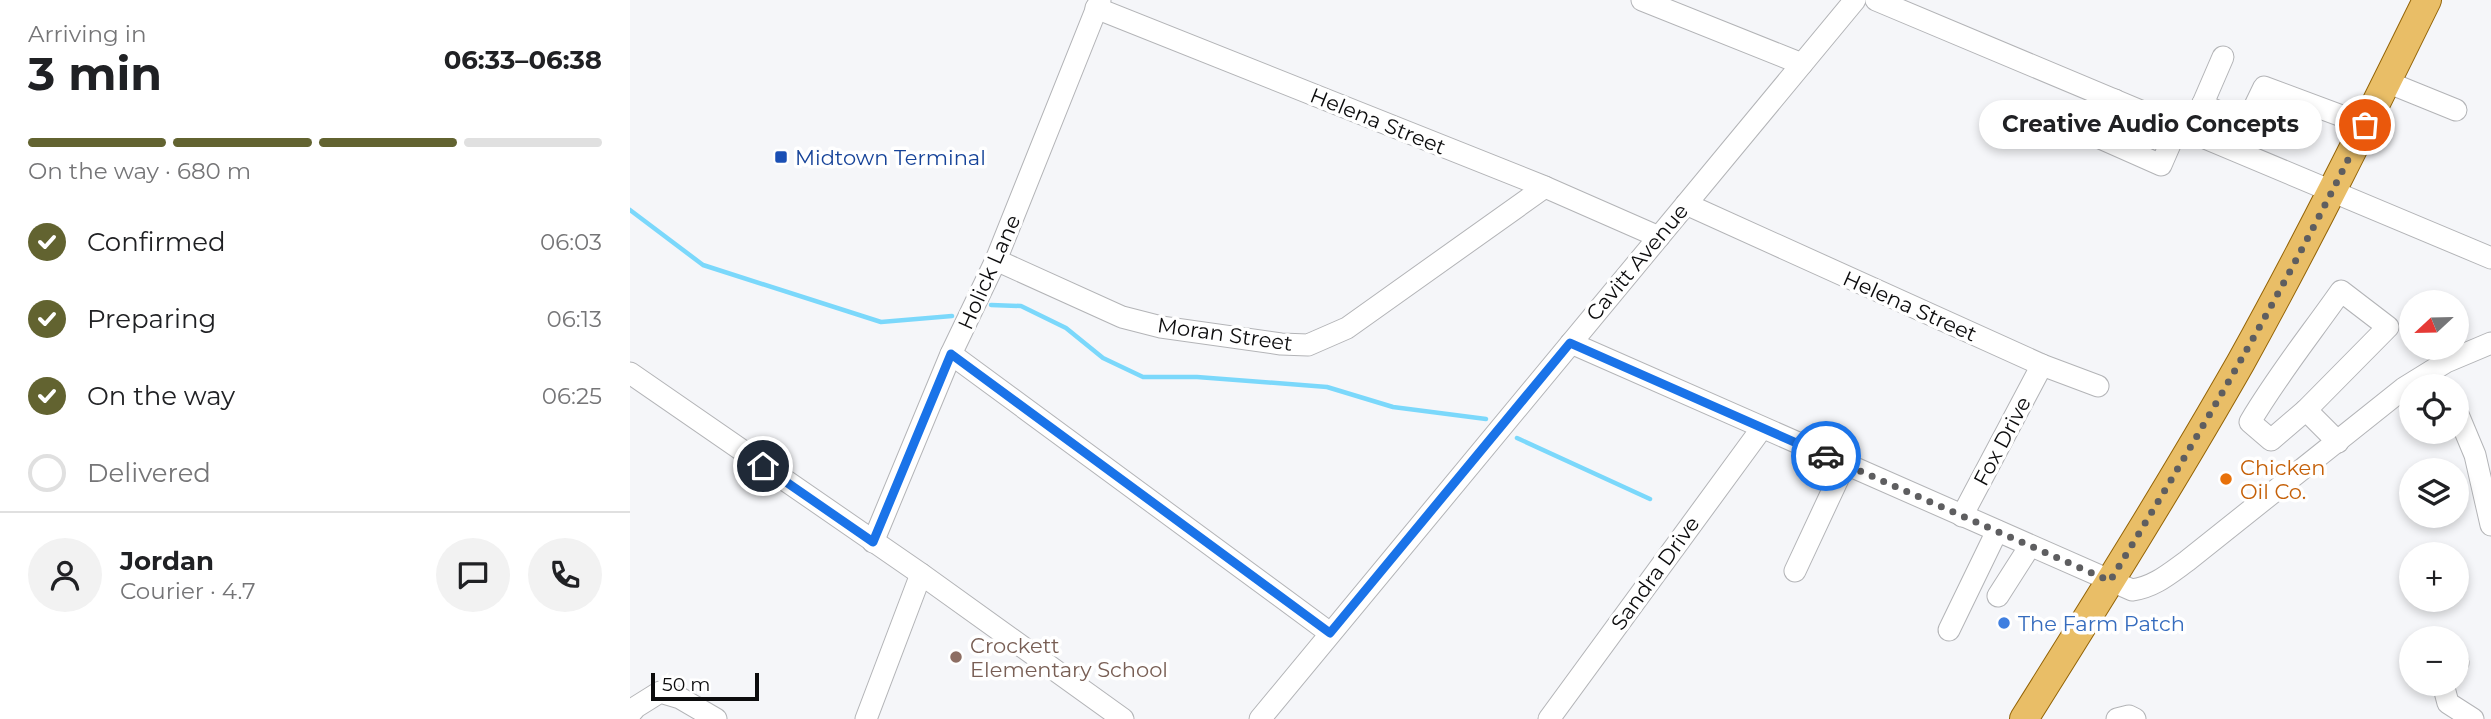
<!DOCTYPE html>
<html lang="en">
<head>
<meta charset="utf-8">
<style>
  :root { --surface:#fff; --page:#f2f2f2; --text:#202124; --muted:#757577; --line:#e0e0e0; --accent:#626330 }
  body { margin:0; font-family:Montserrat,sans-serif; background:var(--page); color:var(--text); height:100vh; display:flex; flex-direction:column; font-size:26px; white-space:nowrap }
  * { box-sizing:border-box; margin:0 }
  p { font-size:23px; color:var(--muted) }
  .icon { flex:none; width:38px; height:38px; fill:none; stroke:currentColor; stroke-width:2; stroke-linecap:round; stroke-linejoin:round }
  .map { position:relative; flex:1; overflow:hidden }
  .details { display:flex; flex-direction:column; background:var(--surface); width:630px }
  .details>* { flex:none }
  .needle { width:46px; rotate:248deg }
  .buttons { position:absolute; left:1769px; top:290px; display:grid; gap:14px }
  .buttons a { display:grid; place-items:center; width:70px; height:70px; border-radius:50%; background:var(--surface); box-shadow:0 4px 10px #0003; font-size:35px }
  .scale { position:absolute; left:21px; bottom:18px; width:108px; box-sizing:border-box; padding-left:7px; border:4px solid #0c0c0d; border-top:0; font-size:19px; line-height:24px; white-space:nowrap; color:#0c0c0d; -webkit-text-stroke:5px #fff; paint-order:stroke }
  .pin { position:absolute; display:grid; place-items:center; width:60px; height:60px; color:#fff; margin:-30px; border:4px solid #fff; border-radius:50%; box-shadow:0 2px 7px #0007 }
  .courier { position:absolute; display:grid; place-items:center; width:70px; height:70px; margin:-35px; border:5px solid #1a73e8; border-radius:50%; background:#fff; color:#222; box-shadow:0 2px 9px #0007 }
  .bubble { position:absolute; height:49px; border-radius:24px; background:var(--surface); box-shadow:0 4px 10px #0003; font-size:23px; font-weight:700; line-height:49px; text-align:center }
  .headline em { font-style:normal; font-weight:700 }
  .headline div { display:flex; flex-direction:column-reverse }
  .headline { display:flex; align-items:center; justify-content:space-between; height:119px; padding:0 28px }
  h1 { font-size:46px; font-weight:700; line-height:52px }
  .bar { display:grid; grid-template-columns:repeat(4,1fr); gap:10px 7px; align-content:center; height:84px; padding:0 28px }
  .bar i { height:9px; border-radius:5px; background:var(--line) }
  .bar .selected { background:var(--accent) }
  .bar p { grid-column:span 4 }
  .line { display:flex; align-items:center; gap:18px; padding:0 28px; border-top:2px solid var(--line) }
  .line div { flex:1 }
  .round { display:grid; place-items:center; flex:none; width:74px; height:74px; border-radius:37px; background:var(--page) }
  ol { padding:0 28px; list-style:none }
  li { display:flex; align-items:center; gap:21px; height:77px }
  li p { margin-inline-start:auto }
  li .icon { padding:7px; border-radius:50%; background:var(--accent); color:#fff; stroke-width:4 }
  li:last-child { color:var(--muted) }
  li i { width:38px; height:38px; border:4px solid var(--line); border-radius:50% }
  main { display:flex; flex:1; min-height:0 }
  .map>svg:first-child { display:block }
  .lines { fill:none; stroke-linecap:round; stroke-linejoin:round }
  .stream { stroke:#7bd8fb; stroke-width:4.5 }
  .minor-casing { stroke:#b3b4b7; stroke-width:23 }
  .major-casing { stroke:#936306; stroke-width:30 }
  .minor { stroke:#fff; stroke-width:21 }
  .major { stroke:#e9be67; stroke-width:28 }
  .done { stroke:#5e5e60; stroke-width:7; stroke-dasharray:0 12.6 }
  .route { stroke:#1a73e8; stroke-width:9 }
  .transit-dot { fill:#1a4fb4; stroke:#fff; stroke-width:2.5 }
  .food-dot { fill:#e8710a; stroke:#fff; stroke-width:2.5 }
  .shop-dot { fill:#3f7fe0; stroke:#fff; stroke-width:2.5 }
  .education-dot { fill:#8d6e63; stroke:#fff; stroke-width:2.5 }
  .labels { text-anchor:middle; dominant-baseline:central; stroke-width:7; stroke-linejoin:round; paint-order:stroke }
  .street-label { font-size:21px; fill:#0c0c0d; stroke:#fff }
  .transit-label { font-size:21px; fill:#164399; stroke:#fff; text-anchor:start }
  .food-label { font-size:21px; fill:#c56008; stroke:#fff; text-anchor:start }
  .shop-label { font-size:21px; fill:#366cbe; stroke:#fff; text-anchor:start }
  .education-label { font-size:21px; fill:#785e54; stroke:#fff; text-anchor:start }
</style>
</head>
<body>
<main>
<section class="details">
<div class="headline"><div><h1>3 min</h1><p>Arriving in</p></div><em>06:33–06:38</em></div>
<div class="bar"><i class="selected"></i><i class="selected"></i><i class="selected"></i><i></i><p>On the way · 680 m</p></div>
<ol>
<li><svg class="icon" aria-label="check" viewBox="0 0 24 24"><path d="M5 12l5 5 9-10"/></svg>Confirmed<p>06:03</p></li>
<li><svg class="icon" aria-label="check" viewBox="0 0 24 24"><path d="M5 12l5 5 9-10"/></svg>Preparing<p>06:13</p></li>
<li><svg class="icon" aria-label="check" viewBox="0 0 24 24"><path d="M5 12l5 5 9-10"/></svg>On the way<p>06:25</p></li>
<li><i></i>Delivered</li>
</ol>
<div class="line" style="height:126px"><a class="round"><svg class="icon" aria-label="person" viewBox="0 0 24 24"><circle cx="12" cy="8" r="4"/><path d="M4 21q1-7 8-7t8 7"/></svg></a><div><b>Jordan</b><p>Courier · 4.7</p></div><a class="round"><svg class="icon" aria-label="chat" viewBox="0 0 24 24"><path d="M4 5h16v11H9l-5 4z"/></svg></a><a class="round"><svg class="icon" aria-label="phone" viewBox="0 0 24 24"><path d="M5 4h4l2 5-3 2q2 4 5 5l2-3 5 2v4C11 20 4 13 5 4z"/></svg></a></div>
</section>
<div class="map">
<svg width="1861" height="719" viewBox="0 0 1861 719">
  <rect width="100%" height="100%" fill="#f5f6f9"/>
  <g class="lines">
    <g class="stream">
      <path d="M0 210 73 265 251 322 322 316"/>
      <path d="M361 305 391 306 436 328 473 358 513 377H567L697 387 763 407 856 419"/>
      <path d="M887 438 1020 499"/>
    </g>
    <g class="minor-casing">
      <g id="minor">
        <path d="M1012 0 1172 64"/>
        <path d="M1246 0 1861 258"/>
        <path d="M466 8 915 187 1029 237"/>
        <path d="M1757 82 1826 110"/>
        <path d="M1485 100 1470 138 1531 165 1548 126"/>
        <path d="M1572 105 1617 123"/>
        <path d="M1561 131 1593 57"/>
        <path d="M1604 149 1634 87 1736 125"/>
        <path d="M1056 204 1412 365 1468 386"/>
        <path d="M366 260 492 317 531 327 651 344 678 345 717 328 915 187"/>
        <path d="M1711 291 1758 327 1676 410 1641 440 1620 422C1647 376 1680 335 1711 291Z"/>
        <path d="M941 343 1502 590C1524 587 1539 574 1557 561L1774 388 1816 362 1861 343"/>
        <path d="M321 354 700 633"/>
        <path d="M0 373 291 574 493 719"/>
        <path d="M1676 410 1708 442"/>
        <path d="M1827 412 1845 455 1861 525"/>
        <path d="M1332 516 1412 365"/>
        <path d="M243 542 321 354 366 260 470 0"/>
        <path d="M1165 571 1215 464"/>
        <path d="M1368 596 1400 546"/>
        <path d="M1319 630 1367 531"/>
        <path d="M1827 664 1828 663"/>
        <path d="M1813 684 1818 703 1843 719"/>
        <path d="M0 714 6 707 30 692 50 698 86 719"/>
        <path d="M236 719 291 574"/>
        <path d="M630 719 1225 0"/>
        <path d="M919 719 1132 428"/>
        <path d="M1487 719 1499 716 1505 719"/>
      </g>
    </g>
    <g class="major-casing">
      <path id="major" d="M1394 719C1468 601 1542 483 1611 362 1677 243 1737 122 1797 0"/>
    </g>
    <use href="#minor" class="minor"/>
    <use href="#major" class="major"/>
  </g>
  <g class="lines">
    <path class="done" d="M1196 456 1480 581C1571 432 1659 282 1735 125"/>
    <path class="route" d="M133 466 243 542 321 354 700 633 940 343 1196 456"/>
  </g>
  <rect class="transit-dot" x="144" y="150" width="14" height="14" rx="3.5"/>
  <circle class="food-dot" cx="1596" cy="479" r="7"/>
  <circle class="shop-dot" cx="1374" cy="623" r="7"/>
  <circle class="education-dot" cx="326" cy="657" r="7"/>
  <g class="labels">
    <g class="street-label">
      <text transform="translate(748 121) rotate(22)">Helena Street</text>
      <text transform="translate(1007 262) rotate(-50)">Cavitt Avenue</text>
      <text transform="translate(359 272) rotate(-66)">Holick Lane</text>
      <text transform="translate(1280 306) rotate(24)">Helena Street</text>
      <text transform="translate(595 334) rotate(8)">Moran Street</text>
      <text transform="translate(1372 441) rotate(-62)">Fox Drive</text>
      <text transform="translate(1025 573) rotate(-54)">Sandra Drive</text>
    </g>
    <g class="transit-label">
      <text x="165" y="157">Midtown Terminal</text>
    </g>
    <g class="food-label">
      <text x="1610" y="467">Chicken<tspan x="1610" dy="24">Oil Co.</tspan></text>
    </g>
    <g class="shop-label">
      <text x="1388" y="623">The Farm Patch</text>
    </g>
    <g class="education-label">
      <text x="340" y="645">Crockett<tspan x="340" dy="24">Elementary School</tspan></text>
    </g>
  </g>
</svg>
<div class="buttons">
<a><svg class="needle" viewBox="-14 -14 28 28"><path d="M0-13l5 13h-10z" fill="#e53935"/><path d="M0 13l5-13h-10z" fill="#757577"/></svg></a>
<a><svg class="icon" aria-label="locate" viewBox="0 0 24 24"><circle cx="12" cy="12" r="6"/><path d="M12 2v4M12 18v4M2 12h4M18 12h4"/></svg></a>
<a><svg class="icon" aria-label="layers" viewBox="0 0 24 24"><path d="M12 4l9 5-9 5-9-5zM3 14l9 5 9-5"/></svg></a>
<a>+</a>
<a>−</a>
</div>
<div class="scale">50 m</div>
<div class="pin" style="left:1735px;top:125px;background:#ea580c"><svg class="icon" aria-label="bag" viewBox="0 0 24 24"><path d="M5 8h14l-1 12H6zM9 8a3 3 0 0 1 6 0"/></svg></div>
<div class="pin" style="left:133px;top:466px;background:#1f2937"><svg class="icon" aria-label="home" viewBox="0 0 24 24"><path d="M3 11l9-7 9 7M6 9v11h12V9"/></svg></div>
<div class="courier" style="left:1196px;top:456px"><svg class="icon" aria-label="car" viewBox="0 0 24 24"><path d="M5 17H2v-5l4-1 3-4h7l3 4 3 1v5h-3M9 17h6M6 11h13"/><circle cx="7" cy="17" r="2"/><circle cx="17" cy="17" r="2"/></svg></div>
<div class="bubble" style="left:1349px;top:100px;width:343px">Creative Audio Concepts</div>
</div>
</main>
</body>
</html>
